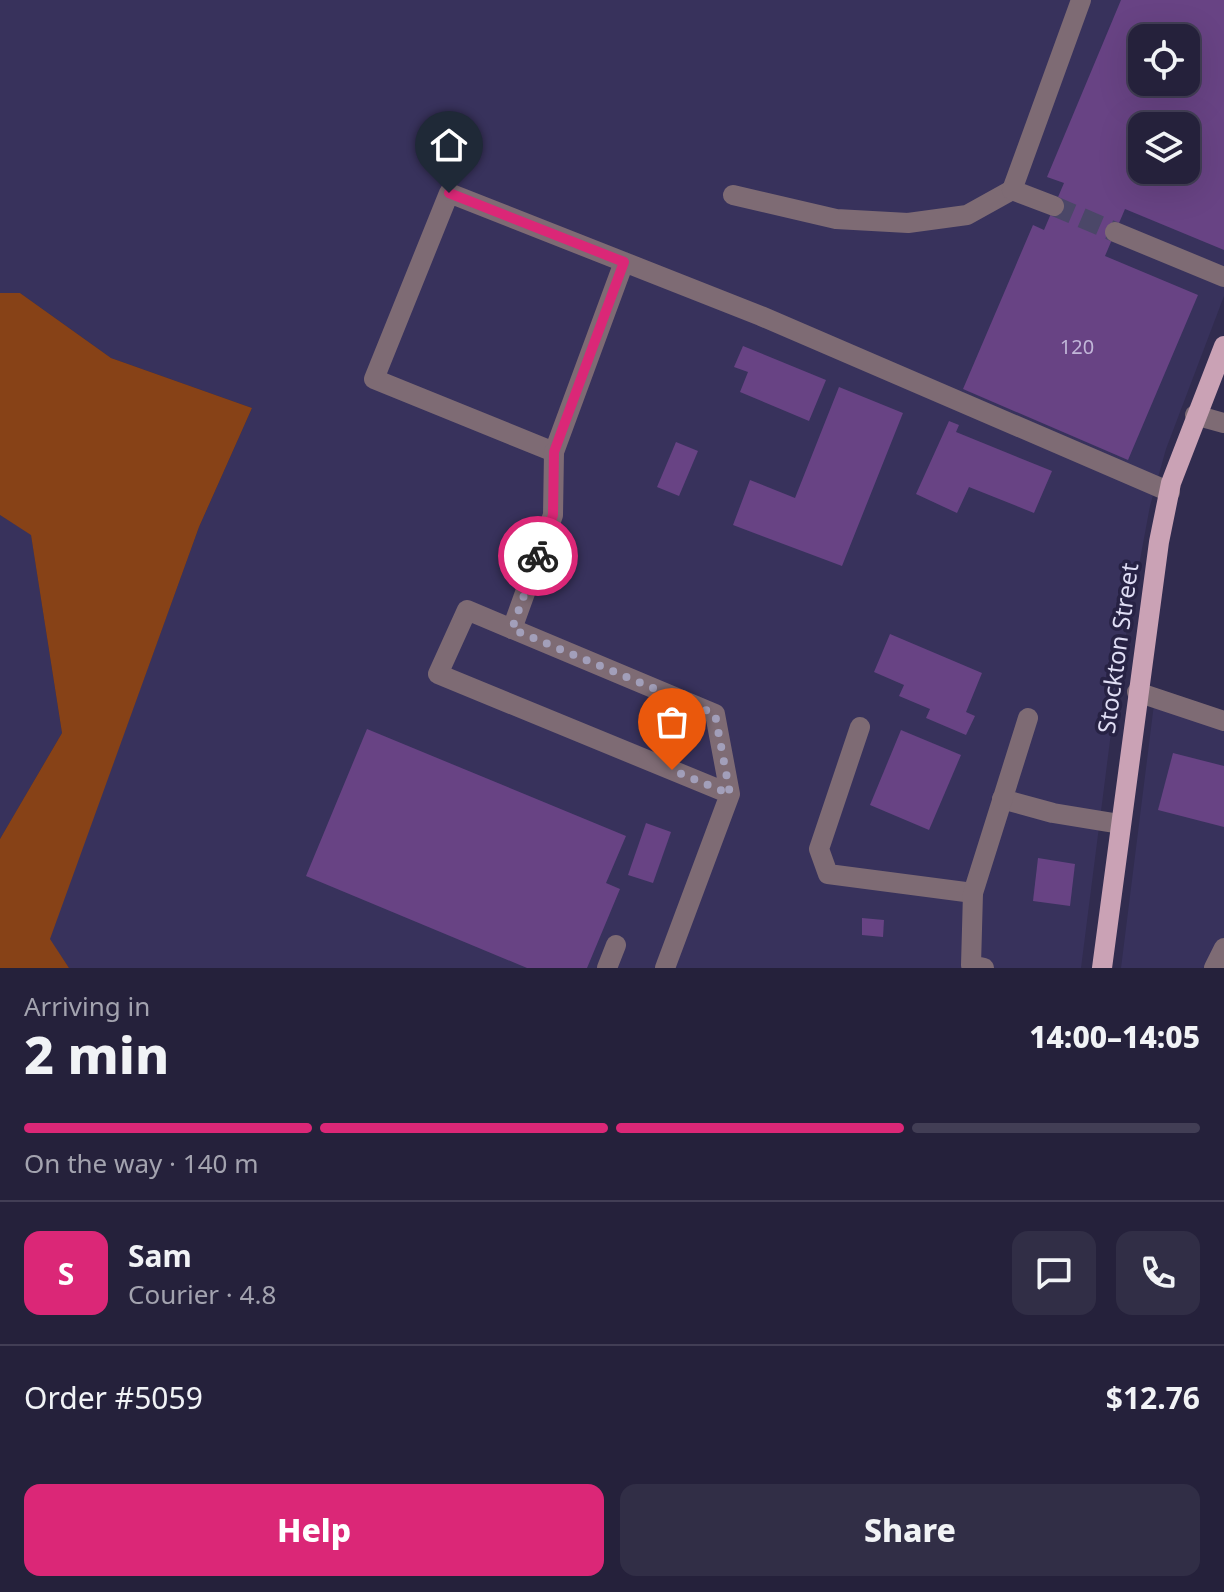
<!DOCTYPE html>
<html lang="en">
<head>
<meta charset="utf-8">
<style>
  :root { --surface:#25213b; --page:#312e46; --text:#f1f3f6; --muted:#a3a3af; --line:#423e55; --accent:#db2777 }
  body { margin:0; font-family:"Noto Sans",sans-serif; background:var(--page); color:var(--text); height:100vh; display:flex; flex-direction:column; font-size:30px; white-space:nowrap }
  * { box-sizing:border-box; margin:0 }
  p { font-size:26px; color:var(--muted) }
  .icon { flex:none; width:44px; height:44px; fill:none; stroke:currentColor; stroke-width:2; stroke-linecap:round; stroke-linejoin:round }
  .map { position:relative; height:968px; overflow:hidden }
  .side { display:flex; flex-direction:column; background:var(--surface); flex:1 }
  .side>* { flex:none }
  .controls { position:absolute; left:1128px; top:24px; display:grid; gap:16px }
  .controls a { display:grid; place-items:center; width:72px; height:72px; border-radius:16px; background:var(--surface); box-shadow:0 8px 32px #0002,0 0 0 2px var(--line); font-size:40px }
  .pin { position:absolute; display:grid; place-items:center; width:68px; height:68px; color:#fff; margin:-82px -34px; border-radius:50% 50% 50% 0; rotate:-45deg; box-shadow:0 0 8px #0007 }
  .pin .icon { rotate:45deg }
  .courier { position:absolute; display:grid; place-items:center; width:80px; height:80px; margin:-40px; border:6px solid #db2777; border-radius:50%; background:#fff; color:#222; box-shadow:0 2px 10px #0007 }
  .head em { font-style:normal; font-weight:800 }
  .head div { display:flex; flex-direction:column-reverse }
  .head { display:flex; align-items:center; justify-content:space-between; height:136px; padding:0 24px }
  h1 { font-size:52px; font-weight:800; line-height:60px }
  .bar { display:grid; grid-template-columns:repeat(4,1fr); gap:12px 8px; align-content:center; height:96px; padding:0 24px }
  .bar i { height:10px; border-radius:6px; background:var(--line) }
  .bar .active { background:var(--accent) }
  .bar p { grid-column:span 4 }
  .line { display:flex; align-items:center; gap:20px; padding:0 24px; border-top:2px solid var(--line) }
  .line div { flex:1 }
  .round { display:grid; place-items:center; flex:none; width:84px; height:84px; border-radius:16px; background:var(--page) }
  .primary-button { display:flex; gap:16px; margin-top:auto; padding:16px 24px }
  .primary-button a { flex:1; height:92px; border-radius:16px; background:var(--accent); color:#fff; font-size:32px; font-weight:800; line-height:92px; text-align:center }
  .primary-button a+a { background:var(--page); color:var(--text) }
  .map>svg:first-child { display:block }
  .built { fill:#38325c; fill-rule:evenodd }
  .forest { fill:#874217 }
  .building { fill:#684384; fill-rule:evenodd }
  .lines { fill:none; stroke-linecap:round; stroke-linejoin:round }
  .minor-tunnel { stroke:#4b4768; stroke-width:20; stroke-dasharray:20 10; stroke-linecap:butt }
  .minor { stroke:#7e6b74; stroke-width:20 }
  .major { stroke:#caa2b5; stroke-width:20 }
  .done { stroke:#a29fba; stroke-width:8; stroke-dasharray:0 14.4 }
  .route { stroke:#db2777; stroke-width:10 }
  .labels { text-anchor:middle; dominant-baseline:central; stroke-width:7; stroke-linejoin:round; paint-order:stroke }
  .number-label { font-size:20px; fill:#c1b6d8 }
  .street-label { font-size:24px; fill:#dfddf4; stroke:#272244 }
</style>
</head>
<body>
<div class="map">
<svg width="1224" height="968" viewBox="0 0 1224 968">
  <rect width="100%" height="100%" fill="#312c4f"/>
  <g class="built">
    <path d="M0 0H1224V296L1166 449 1150 506 1118 678 1081 968H69L49 939 199 527 252 408 111 358 20 293H0ZM1142 38H1186V82H1142ZM1142 126H1186V170H1142Z"/>
    <path d="M0 515 31 534 62 733 0 839Z"/>
    <path d="M1156 688 1224 711V968H1121Z"/>
  </g>
  <path class="forest" d="M0 293H20L111 358 252 408 199 527 50 939 69 968H0V839L62 733 31 535 0 515Z"/>
  <g class="building">
    <path d="M1121 0H1224V250L1125 209 1105 256 1198 295 1128 460 963 389 1033 225 1044 230 1064 183 1047 177ZM1142 38H1186V82H1142ZM1142 126H1186V170H1142Z"/>
    <path d="M743 346 826 380 809 421 740 392 748 372 734 367Z"/>
    <path d="M839 387 903 413 842 566 733 525 750 480 795 498Z"/>
    <path d="M949 421 959 425 956 432 1052 471 1034 513 969 487 957 513 916 494Z"/>
    <path d="M676 442 698 451 679 496 657 487Z"/>
    <path d="M890 634 982 673 966 712 975 716 966 735 926 718 930 709 899 696 904 685 874 672Z"/>
    <path d="M367 729 626 836 606 883 620 889 587 968H527L306 876Z"/>
    <path d="M901 730 961 755 929 830 870 805Z"/>
    <path d="M1173 753 1224 766V827L1158 810Z"/>
    <path d="M646 823 671 832 653 883 628 875Z"/>
    <path d="M1038 858 1075 864 1070 906 1033 901Z"/>
    <path d="M862 918 884 920 883 937 862 935Z"/>
  </g>
  <g class="lines">
    <path class="minor-tunnel" d="M1054 206 1115 232"/>
    <g class="minor">
      <path d="M733 195 836 219 908 223 967 215 1012 190"/>
      <path d="M1054 206 1012 190 1081 0"/>
      <path d="M1115 232 1224 277"/>
      <path d="M624 262 554 452 374 379 449 193 761 316 1170 492"/>
      <path d="M1195 415 1224 423"/>
      <path d="M512 629 553 515 554 452"/>
      <path d="M1137 692 1224 721"/>
      <path d="M860 727 819 849 828 874 973 893"/>
      <path d="M1002 799 1053 813 1120 824"/>
      <path d="M607 968 616 945"/>
      <path d="M665 968 730 794 715 714 467 610 438 674 730 794"/>
      <path d="M984 968 971 965 973 893 1028 718"/>
      <path d="M1214 968 1224 948"/>
    </g>
    <path class="major" d="M1102 968 1159 542 1171 483 1224 346"/>
  </g>
  <g class="lines">
    <path class="done" d="M538 556 512 629 715 714 730 794 672 770"/>
    <path class="route" d="M449 193 624 262 554 452 553 515 538 556"/>
  </g>
  <g class="labels">
    <g class="number-label">
      <text x="1077" y="346">120</text>
    </g>
    <g class="street-label">
      <text transform="translate(1117 648) rotate(-82)">Stockton Street</text>
    </g>
  </g>
</svg>
<div class="controls">
<a><svg class="icon" aria-label="locate" viewBox="0 0 24 24"><circle cx="12" cy="12" r="6"/><path d="M12 2v4M12 18v4M2 12h4M18 12h4"/></svg></a>
<a><svg class="icon" aria-label="layers" viewBox="0 0 24 24"><path d="M12 4l9 5-9 5-9-5zM3 14l9 5 9-5"/></svg></a>
</div>
<div class="pin" style="left:672px;top:770px;background:#ea580c"><svg class="icon" aria-label="bag" viewBox="0 0 24 24"><path d="M5 8h14l-1 12H6zM9 8a3 3 0 0 1 6 0"/></svg></div>
<div class="pin" style="left:449px;top:193px;background:#1f2937"><svg class="icon" aria-label="home" viewBox="0 0 24 24"><path d="M3 11l9-7 9 7M6 9v11h12V9"/></svg></div>
<div class="courier" style="left:538px;top:556px"><svg class="icon" aria-label="bike" viewBox="0 0 24 24"><circle cx="6" cy="16" r="4"/><circle cx="18" cy="16" r="4"/><path d="M6 16l4-8h5l3 8M10 8l3 8H6M13 5h3"/></svg></div>
</div>
<section class="side">
<div class="head"><div><h1>2 min</h1><p>Arriving in</p></div><em>14:00–14:05</em></div>
<div class="bar"><i class="active"></i><i class="active"></i><i class="active"></i><i></i><p>On the way · 140 m</p></div>
<div class="line" style="height:144px"><b class="round" style="background:var(--accent);color:#fff">S</b><div><b>Sam</b><p>Courier · 4.8</p></div><a class="round"><svg class="icon" aria-label="chat" viewBox="0 0 24 24"><path d="M4 5h16v11H9l-5 4z"/></svg></a><a class="round"><svg class="icon" aria-label="phone" viewBox="0 0 24 24"><path d="M5 4h4l2 5-3 2q2 4 5 5l2-3 5 2v4C11 20 4 13 5 4z"/></svg></a></div>
<div class="line" style="height:104px"><div>Order #5059</div><b>$12.76</b></div>
<div class="primary-button"><a>Help</a><a>Share</a></div>
</section>
</body>
</html>
